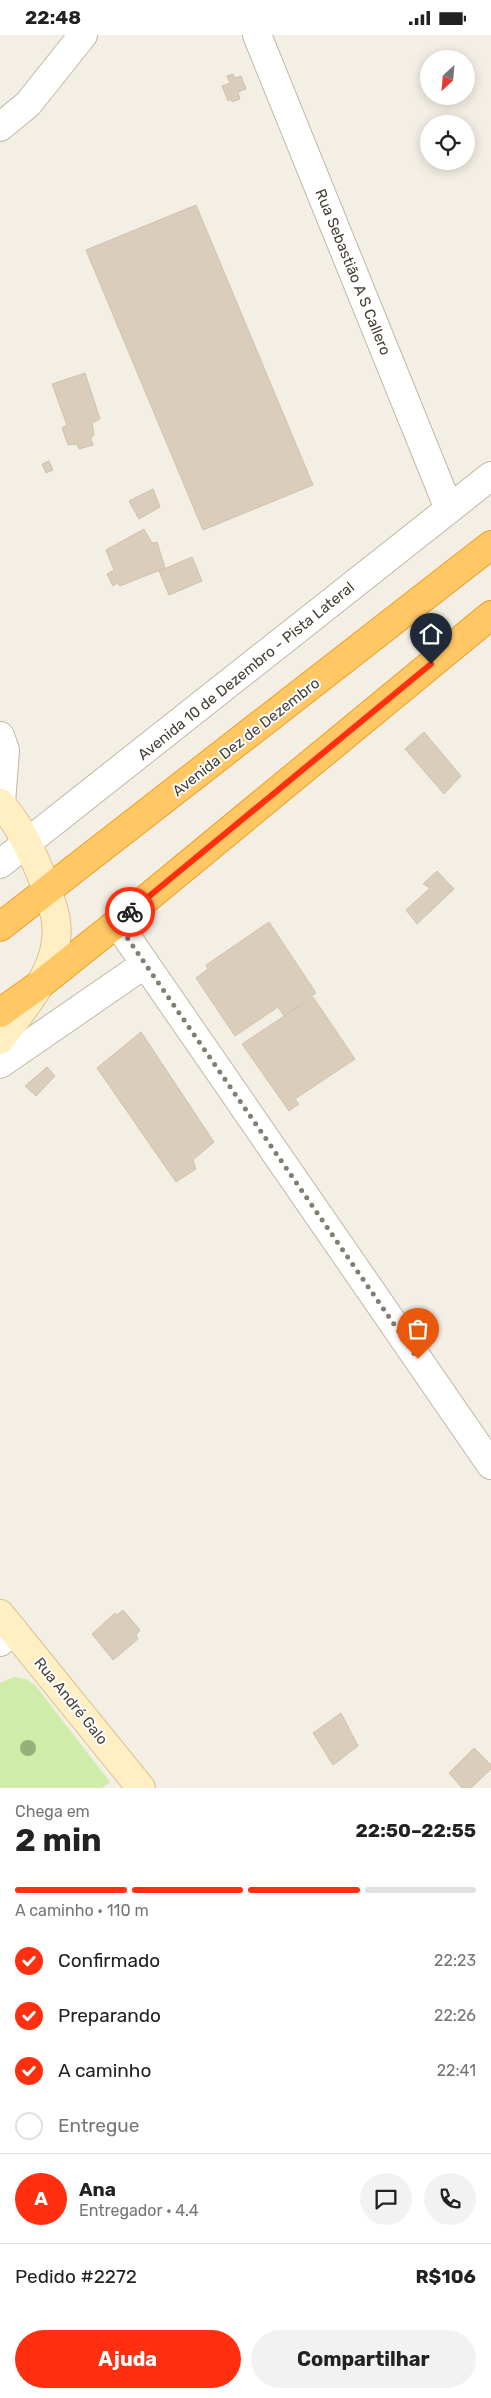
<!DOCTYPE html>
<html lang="pt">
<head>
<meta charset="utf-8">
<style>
  :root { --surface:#fff; --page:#f2f2f2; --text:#222; --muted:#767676; --line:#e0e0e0; --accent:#ff2f10 }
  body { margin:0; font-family:Rubik,sans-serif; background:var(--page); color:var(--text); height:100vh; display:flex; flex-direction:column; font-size:19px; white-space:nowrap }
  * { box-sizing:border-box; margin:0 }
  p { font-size:16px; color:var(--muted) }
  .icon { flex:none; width:28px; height:28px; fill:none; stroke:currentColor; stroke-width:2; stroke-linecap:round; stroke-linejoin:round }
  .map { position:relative; height:1753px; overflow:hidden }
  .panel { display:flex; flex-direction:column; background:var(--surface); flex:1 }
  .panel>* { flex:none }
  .needle { width:32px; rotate:206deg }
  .controls { position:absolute; left:420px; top:15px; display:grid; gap:10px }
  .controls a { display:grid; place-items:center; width:55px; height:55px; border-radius:50%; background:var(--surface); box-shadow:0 2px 12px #0003; font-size:25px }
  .pin { position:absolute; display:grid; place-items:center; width:42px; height:42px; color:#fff; margin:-51px -21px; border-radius:50% 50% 50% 0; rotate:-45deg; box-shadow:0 0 5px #0007 }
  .pin .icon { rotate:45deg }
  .courier { position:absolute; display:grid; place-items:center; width:50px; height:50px; margin:-25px; border:4px solid #ff2f10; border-radius:50%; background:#fff; color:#222; box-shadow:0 1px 6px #0007 }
  .overview em { font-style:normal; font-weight:700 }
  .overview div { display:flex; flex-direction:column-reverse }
  .overview { display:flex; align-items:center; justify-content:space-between; height:85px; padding:0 15px }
  h1 { font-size:32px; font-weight:700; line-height:38px }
  .bar { display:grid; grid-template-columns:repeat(4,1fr); gap:8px 5px; align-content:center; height:60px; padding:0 15px }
  .bar i { height:6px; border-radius:4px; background:var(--line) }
  .bar .active { background:var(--accent) }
  .bar p { grid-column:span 4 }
  .line { display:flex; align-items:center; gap:12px; padding:0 15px; border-top:1px solid var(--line) }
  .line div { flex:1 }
  .round { display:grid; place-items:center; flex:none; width:52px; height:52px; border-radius:26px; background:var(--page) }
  ol { padding:0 15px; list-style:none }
  li { display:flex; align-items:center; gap:15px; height:55px }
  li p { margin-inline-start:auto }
  li .icon { padding:5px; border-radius:50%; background:var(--accent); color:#fff; stroke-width:4 }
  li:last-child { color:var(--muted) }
  li i { width:28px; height:28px; border:2px solid var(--line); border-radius:50% }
  .action { display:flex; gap:10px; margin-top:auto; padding:10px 15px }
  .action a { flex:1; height:58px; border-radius:30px; background:var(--accent); color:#fff; font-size:20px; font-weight:700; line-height:58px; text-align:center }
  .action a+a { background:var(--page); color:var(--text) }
  .status { display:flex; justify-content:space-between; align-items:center; height:35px; padding:0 25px; background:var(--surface); direction:ltr }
  .status svg { height:14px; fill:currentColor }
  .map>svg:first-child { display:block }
  .green { fill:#d0eca9 }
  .building { fill:#dacdbc; stroke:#d2c2ab }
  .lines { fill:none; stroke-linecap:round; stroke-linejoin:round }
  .street-casing { stroke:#c0b7a6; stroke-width:30 }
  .secondary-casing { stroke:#d8c390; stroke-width:30 }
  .highway-casing { stroke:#ec9f27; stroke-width:30 }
  .street { stroke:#fff; stroke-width:28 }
  .secondary { stroke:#ffefc3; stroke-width:28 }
  .highway { stroke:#ffc864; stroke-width:28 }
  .tree { fill:#95b179 }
  .done { stroke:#847d72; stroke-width:5; stroke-dasharray:0 9 }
  .route { stroke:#ff2f10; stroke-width:6 }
  .labels { text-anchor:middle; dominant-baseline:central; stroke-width:4; stroke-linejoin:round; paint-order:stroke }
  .street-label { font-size:15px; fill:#473f34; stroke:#fff }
</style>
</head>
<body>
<div class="status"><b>22:48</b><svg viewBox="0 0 49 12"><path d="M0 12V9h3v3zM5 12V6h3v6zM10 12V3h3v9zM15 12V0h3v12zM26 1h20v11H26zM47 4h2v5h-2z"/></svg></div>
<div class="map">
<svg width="491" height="1753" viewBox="0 0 491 1753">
  <rect width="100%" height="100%" fill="#f4efe5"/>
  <path class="green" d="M14 1642 26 1644 35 1650 110 1747 102 1753H0V1648Z"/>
  <g class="building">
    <path d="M233 39 235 43 241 41 246 54 238 57 240 64 232 67 231 64 228 66 222 51 230 48 227 41Z"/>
    <path d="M196 170 313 450 203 495 86 215Z"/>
    <path d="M85 338 100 384 92 388 94 400 91 403 93 410 79 414 77 409 68 410 62 393 67 390 52 349Z"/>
    <path d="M49 426 53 435 46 438 42 429Z"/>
    <path d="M153 454 160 472 139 484 129 466Z"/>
    <path d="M144 494 152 508 157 507 165 533 120 551 117 548 113 551 107 539 114 535 106 515Z"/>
    <path d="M192 522 202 546 169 560 159 536Z"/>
    <path d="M424 697 461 741 444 759 405 714Z"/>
    <path d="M437 836 454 854 417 889 406 875 430 853 423 849Z"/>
    <path d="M269 887 316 958 284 981 278 972 235 1001 196 943 208 934 206 930Z"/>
    <path d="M313 962 355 1024 295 1064 299 1069 289 1076 242 1009Z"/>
    <path d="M141 997 214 1107 193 1125 196 1134 176 1147 97 1033Z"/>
    <path d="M47 1032 55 1041 36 1061 25 1051Z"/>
    <path d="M123 1575 140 1595 136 1600 138 1604 113 1625 92 1599 115 1578 117 1580Z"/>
    <path d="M341 1678 358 1711 333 1730 313 1698Z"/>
    <path d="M474 1713 491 1730V1734L471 1753H462L449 1738Z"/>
  </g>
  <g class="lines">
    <g class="street-casing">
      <g id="street">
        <path d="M257 0 449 474"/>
        <path d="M0 92 28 69 83 0"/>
        <path d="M0 701 5 715 1 768"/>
        <path d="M0 829 491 441"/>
        <path d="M117 888 491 1430"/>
        <path d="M0 1029 145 929"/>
        <path d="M0 1607 13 1595"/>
      </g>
    </g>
    <g class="secondary-casing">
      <g id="secondary">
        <path d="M0 768C18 787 30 813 40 837 46 853 54 870 56 887 62 932 25 971 0 1005"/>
        <path d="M0 1579 141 1753"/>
      </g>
    </g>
    <g class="highway-casing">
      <g id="highway">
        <path d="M0 892 491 510"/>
        <path d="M0 978 42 948 117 888 491 580"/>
      </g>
    </g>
    <use href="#street" class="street"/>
    <use href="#secondary" class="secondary"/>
    <use href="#highway" class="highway"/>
  </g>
  <circle class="tree" cx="28" cy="1713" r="8"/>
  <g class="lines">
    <path class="done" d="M130 877 117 888 418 1324"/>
    <path class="route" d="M130 877 431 629"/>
  </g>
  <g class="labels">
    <g class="street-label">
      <text transform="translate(353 237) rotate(68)">Rua Sebastião A S Callero</text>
      <text transform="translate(246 636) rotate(-39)">Avenida 10 de Dezembro - Pista Lateral</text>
      <text transform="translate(246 702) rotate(-38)">Avenida Dez de Dezembro</text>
      <text transform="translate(71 1666) rotate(51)">Rua André Galo</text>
    </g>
  </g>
</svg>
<div class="controls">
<a><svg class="needle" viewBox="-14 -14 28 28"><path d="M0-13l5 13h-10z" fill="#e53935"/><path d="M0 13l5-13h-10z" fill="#767676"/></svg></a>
<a><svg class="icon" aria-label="locate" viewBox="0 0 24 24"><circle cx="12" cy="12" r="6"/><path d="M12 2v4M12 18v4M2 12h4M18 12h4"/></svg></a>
</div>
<div class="pin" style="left:418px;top:1324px;background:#ea580c"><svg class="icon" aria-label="bag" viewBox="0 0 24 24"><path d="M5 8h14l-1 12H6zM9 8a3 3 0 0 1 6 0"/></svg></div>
<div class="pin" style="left:431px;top:629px;background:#1f2937"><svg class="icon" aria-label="home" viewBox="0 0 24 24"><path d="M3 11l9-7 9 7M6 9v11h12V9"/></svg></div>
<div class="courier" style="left:130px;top:877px"><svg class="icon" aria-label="bike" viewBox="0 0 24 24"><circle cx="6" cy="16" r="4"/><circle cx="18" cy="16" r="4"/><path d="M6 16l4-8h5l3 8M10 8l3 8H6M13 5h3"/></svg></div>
</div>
<section class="panel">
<div class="overview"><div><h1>2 min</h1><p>Chega em</p></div><em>22:50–22:55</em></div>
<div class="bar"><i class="active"></i><i class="active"></i><i class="active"></i><i></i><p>A caminho · 110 m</p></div>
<ol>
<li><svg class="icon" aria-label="check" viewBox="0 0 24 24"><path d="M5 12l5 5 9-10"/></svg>Confirmado<p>22:23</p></li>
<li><svg class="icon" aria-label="check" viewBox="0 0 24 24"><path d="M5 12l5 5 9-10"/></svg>Preparando<p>22:26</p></li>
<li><svg class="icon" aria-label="check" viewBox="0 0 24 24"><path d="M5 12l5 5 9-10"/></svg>A caminho<p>22:41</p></li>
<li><i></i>Entregue</li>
</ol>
<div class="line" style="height:90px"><b class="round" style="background:var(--accent);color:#fff">A</b><div><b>Ana</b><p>Entregador · 4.4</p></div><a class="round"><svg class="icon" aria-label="chat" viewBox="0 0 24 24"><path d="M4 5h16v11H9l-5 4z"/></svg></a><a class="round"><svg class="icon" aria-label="phone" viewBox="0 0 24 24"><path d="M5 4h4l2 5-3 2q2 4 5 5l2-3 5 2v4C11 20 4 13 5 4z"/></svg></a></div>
<div class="line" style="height:65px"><div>Pedido #2272</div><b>R$106</b></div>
<div class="action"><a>Ajuda</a><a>Compartilhar</a></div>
</section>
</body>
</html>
